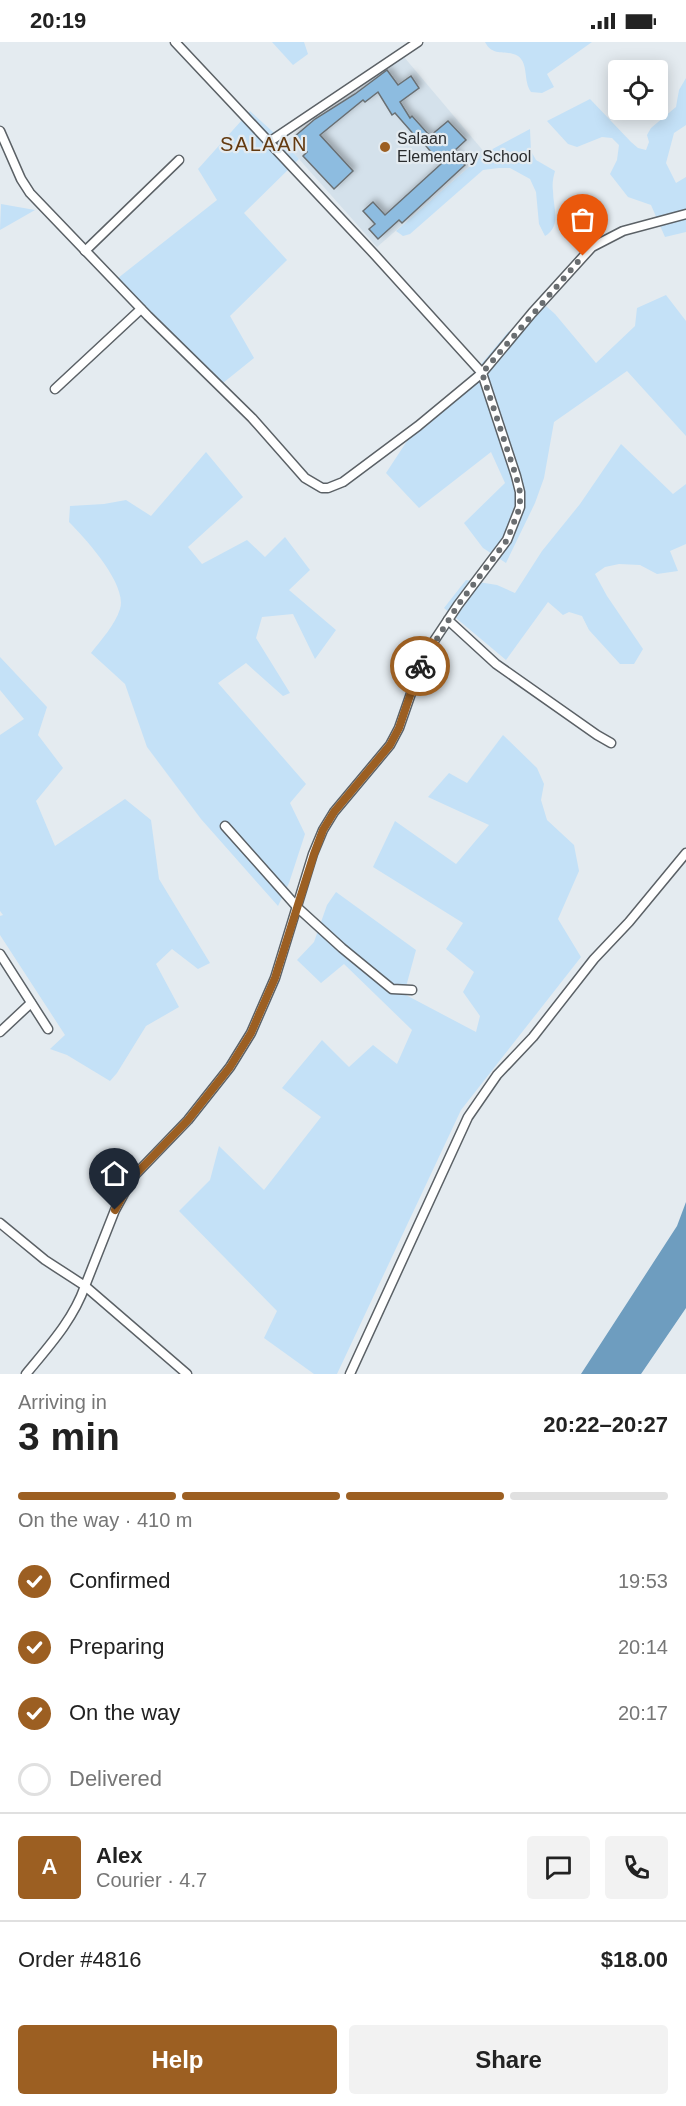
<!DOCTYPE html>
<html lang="en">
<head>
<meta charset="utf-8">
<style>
  :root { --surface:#fff; --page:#f2f2f2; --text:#222; --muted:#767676; --line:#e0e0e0; --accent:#9c5f22 }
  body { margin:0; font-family:Arial,sans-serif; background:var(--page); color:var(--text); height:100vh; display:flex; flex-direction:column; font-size:22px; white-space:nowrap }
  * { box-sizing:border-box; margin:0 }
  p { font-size:20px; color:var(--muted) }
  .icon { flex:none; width:33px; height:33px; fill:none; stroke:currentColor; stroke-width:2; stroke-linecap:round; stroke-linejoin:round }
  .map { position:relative; height:1332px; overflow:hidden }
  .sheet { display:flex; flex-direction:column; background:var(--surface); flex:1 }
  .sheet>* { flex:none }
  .fabs { position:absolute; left:608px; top:18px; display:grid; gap:12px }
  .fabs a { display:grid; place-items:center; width:60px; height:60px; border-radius:6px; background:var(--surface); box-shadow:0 3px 15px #0003; font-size:30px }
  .pin { position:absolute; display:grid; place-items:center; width:51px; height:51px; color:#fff; margin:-62px -26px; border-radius:50% 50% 50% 0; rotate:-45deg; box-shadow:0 0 6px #0007 }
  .pin .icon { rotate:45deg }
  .courier { position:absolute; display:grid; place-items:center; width:60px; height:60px; margin:-30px; border:4px solid #9c5f22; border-radius:50%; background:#fff; color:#222; box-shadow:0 2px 8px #0007 }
  .summary em { font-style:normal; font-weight:700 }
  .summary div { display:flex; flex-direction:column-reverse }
  .summary { display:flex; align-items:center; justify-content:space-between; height:102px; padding:0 18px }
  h1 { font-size:39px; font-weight:700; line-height:45px }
  .bar { display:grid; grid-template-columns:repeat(4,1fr); gap:9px 6px; align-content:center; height:72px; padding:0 18px }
  .bar i { height:8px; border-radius:4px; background:var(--line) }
  .bar .current { background:var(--accent) }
  .bar p { grid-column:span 4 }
  .line { display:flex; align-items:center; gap:15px; padding:0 18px; border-top:2px solid var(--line) }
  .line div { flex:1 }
  .round { display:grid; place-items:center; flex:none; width:63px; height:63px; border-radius:6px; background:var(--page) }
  ol { padding:0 18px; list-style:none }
  li { display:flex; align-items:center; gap:18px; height:66px }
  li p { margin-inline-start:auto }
  li .icon { padding:6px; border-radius:50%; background:var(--accent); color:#fff; stroke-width:4 }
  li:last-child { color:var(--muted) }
  li i { width:33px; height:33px; border:3px solid var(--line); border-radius:50% }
  .action { display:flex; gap:12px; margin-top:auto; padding:12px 18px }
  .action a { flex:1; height:69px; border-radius:6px; background:var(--accent); color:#fff; font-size:24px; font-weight:700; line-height:69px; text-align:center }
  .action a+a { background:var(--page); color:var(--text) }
  .status { display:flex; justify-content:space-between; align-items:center; height:42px; padding:0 30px; background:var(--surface); direction:ltr }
  .status svg { height:16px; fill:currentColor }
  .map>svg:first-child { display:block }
  .built { fill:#d4e1eb }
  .green { fill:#c4e1f7 }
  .water { fill:#6e9dbf }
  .building { fill:#8dbce0; stroke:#696f73; stroke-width:1.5; filter:url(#shadow) }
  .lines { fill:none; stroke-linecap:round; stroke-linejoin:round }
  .street-casing { stroke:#5b6166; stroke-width:11 }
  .street { stroke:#fff; stroke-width:8 }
  .done { stroke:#6a6e71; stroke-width:6; stroke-dasharray:0 10.8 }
  .route { stroke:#9c5f22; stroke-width:8 }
  .poi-dot { fill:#9c5f22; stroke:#e4ebf0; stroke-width:2 }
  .labels { text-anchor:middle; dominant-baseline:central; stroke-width:4.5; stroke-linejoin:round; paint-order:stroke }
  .poi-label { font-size:16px; fill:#292b2d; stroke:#e4ebf0; text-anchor:start }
  .quarter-label { font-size:20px; letter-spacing:1.5px; fill:#63390f; stroke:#e4ebf0 }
</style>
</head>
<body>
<div class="status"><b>20:19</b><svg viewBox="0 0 49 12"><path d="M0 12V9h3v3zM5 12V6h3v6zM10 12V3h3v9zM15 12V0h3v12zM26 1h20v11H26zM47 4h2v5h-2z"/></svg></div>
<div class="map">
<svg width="686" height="1332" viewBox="0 0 686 1332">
  <defs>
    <filter id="shadow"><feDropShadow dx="3.5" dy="-3.5" stdDeviation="3" flood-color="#0004"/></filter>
  </defs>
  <rect width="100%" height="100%" fill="#e4ebf0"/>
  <path class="built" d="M404 15 485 111 377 205 284 100Z"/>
  <g class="green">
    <path d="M272 0H304L308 12 293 23Z"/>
    <path d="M485 0H592L547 32 554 45 542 51 531 50C523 39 529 22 518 14 508 7 493 16 485 0Z"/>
    <path d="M686 36V83L674 91 666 121 676 141 686 135V190L665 195 651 163 628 155 610 132 617 118 619 103 612 96 602 95 577 105 568 102 547 79 590 57 631 100 638 106 646 108 649 100 647 93 651 86 676 65 679 48Z"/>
    <path d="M250 69 284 100 299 117 244 171 287 218 230 274 254 316 218 345 113 240 217 158 198 127Z"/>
    <path d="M530 87 531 109 536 118 555 129C553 136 552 142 553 149 553 165 562 184 545 194L539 182 536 150 530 137 510 126H499L483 128 410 192 403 194 396 189 485 111Z"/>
    <path d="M1 162 35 168 0 188Z"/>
    <path d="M666 253 686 279V394L627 329 554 380 544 436 535 461 506 521 483 506 464 481 505 441 491 410 419 466 386 431 426 370 467 339 508 290 546 264 555 272 596 321 635 284 637 266Z"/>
    <path d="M621 402 673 452 686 442V502L670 509 678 529 657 532 640 523 619 522 605 525 595 532 607 554 643 607 634 622H620L589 588 582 574 569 570 563 573 548 560 506 618 444 566 466 538 497 543 515 551 542 509 580 462Z"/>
    <path d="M206 410 243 455 188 505 202 522 247 498 265 515 285 495 310 528 289 548 336 588 315 617 293 572 262 575 256 596 290 651 283 654 246 621 218 641 306 742 290 761 305 792 289 841 278 864 201 777 147 705 125 642 91 611C101 598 115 583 120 567 128 543 85 496 69 480L70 464 104 462 126 458 151 474Z"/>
    <path d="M0 615 47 665 38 693 63 726 36 759 55 804 125 757 151 778 159 837 210 921 198 927 172 907 156 922 179 965 146 984 117 1031 110 1039 67 1013 50 1007 65 993 0 893V874L3 873 0 869V693L24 677 0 648Z"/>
    <path d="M503 693 537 726 544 742 541 758 547 778 574 803 579 829 558 877 581 915 461 1068 337 1332H314L264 1296 277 1269 179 1169 210 1138 219 1104 264 1148 321 1075 282 1046 322 998 349 1025 373 1003 397 1022 412 988 344 922 321 941 297 918 314 900 327 863 336 850 416 908 404 952 476 990 480 974 463 950 474 930 446 907 463 881 373 825 395 779 456 822 489 783 428 755 449 731 467 741Z"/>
  </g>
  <path class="water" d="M686 1160V1266L641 1332H581L677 1184Z"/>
  <path class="building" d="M387 28 398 43 411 34 419 46 400 60 410 76 412 74 430 94 448 79 466 98 453 110 465 123 402 181 399 178 378 197 369 187 375 182 363 169 373 160 385 173 441 122 417 93 416 95 395 71 392 73 378 50 365 60 363 58 320 93 353 129 334 147 303 114 307 110 294 95 315 77 355 52Z"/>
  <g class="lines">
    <g class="street-casing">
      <g id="street">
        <path d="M0 89 21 137 30 151 148 274 252 376 305 436 322 446H328L343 440 418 384 482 331 532 271 592 205 623 189 686 172"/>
        <path d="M269 100 418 0"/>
        <path d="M85 209 179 118"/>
        <path d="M55 347 141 267"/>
        <path d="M448 578 496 622 597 693 611 701"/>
        <path d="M225 784 298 866 342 906 392 947 412 948"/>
        <path d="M0 912 48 987"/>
        <path d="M0 990 31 961"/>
        <path d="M0 1181 45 1218 85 1244 115 1168 133 1135 188 1078 230 1025 251 991 275 936 313 812 323 788 334 770 390 703 399 686 424 614 458 563 507 498 520 465V450L516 434 482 331 375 213 175 0"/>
        <path d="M26 1332C49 1304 73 1278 85 1244L187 1332"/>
        <path d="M350 1332 468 1075 497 1033 533 995 594 917 629 880 686 811"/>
      </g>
    </g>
    <use href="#street" class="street"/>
  </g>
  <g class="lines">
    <path class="done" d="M420 624 458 563 507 498 520 465V450L516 434 482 331 583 214"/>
    <path class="route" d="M115 1168 133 1135 188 1078 230 1025 251 991 275 936 314 812 323 788 334 770 390 703 399 686 420 624"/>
  </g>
  <circle class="poi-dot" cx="385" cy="105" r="6"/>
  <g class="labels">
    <g class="poi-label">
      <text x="397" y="96">Salaan<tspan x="397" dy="18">Elementary School</tspan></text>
    </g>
    <g class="quarter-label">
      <text x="264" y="102">SALAAN</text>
    </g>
  </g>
</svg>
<div class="fabs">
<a><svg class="icon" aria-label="locate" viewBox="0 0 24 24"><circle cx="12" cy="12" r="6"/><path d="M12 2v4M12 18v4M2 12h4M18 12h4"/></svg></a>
</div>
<div class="pin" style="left:583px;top:214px;background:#ea580c"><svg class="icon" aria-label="bag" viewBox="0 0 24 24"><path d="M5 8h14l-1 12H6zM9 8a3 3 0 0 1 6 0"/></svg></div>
<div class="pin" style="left:115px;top:1168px;background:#1f2937"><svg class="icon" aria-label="home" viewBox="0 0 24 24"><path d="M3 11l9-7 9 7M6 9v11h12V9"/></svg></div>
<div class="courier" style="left:420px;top:624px"><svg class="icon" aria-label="bike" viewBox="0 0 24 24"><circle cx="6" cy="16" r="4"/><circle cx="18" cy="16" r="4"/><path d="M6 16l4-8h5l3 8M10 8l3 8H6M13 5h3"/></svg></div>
</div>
<section class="sheet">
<div class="summary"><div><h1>3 min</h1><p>Arriving in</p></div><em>20:22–20:27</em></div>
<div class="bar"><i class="current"></i><i class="current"></i><i class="current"></i><i></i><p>On the way · 410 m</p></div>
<ol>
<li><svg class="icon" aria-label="check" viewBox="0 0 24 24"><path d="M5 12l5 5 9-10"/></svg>Confirmed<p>19:53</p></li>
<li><svg class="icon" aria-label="check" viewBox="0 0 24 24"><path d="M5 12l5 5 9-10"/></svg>Preparing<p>20:14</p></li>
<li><svg class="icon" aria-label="check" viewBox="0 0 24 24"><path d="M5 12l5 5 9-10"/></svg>On the way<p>20:17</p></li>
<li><i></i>Delivered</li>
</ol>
<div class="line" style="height:108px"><b class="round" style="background:var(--accent);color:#fff">A</b><div><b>Alex</b><p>Courier · 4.7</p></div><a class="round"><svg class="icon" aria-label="chat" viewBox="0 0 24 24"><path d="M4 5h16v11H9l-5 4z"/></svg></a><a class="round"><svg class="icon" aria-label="phone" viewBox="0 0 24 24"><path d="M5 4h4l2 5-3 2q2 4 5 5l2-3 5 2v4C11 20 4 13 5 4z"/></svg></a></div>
<div class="line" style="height:78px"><div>Order #4816</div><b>$18.00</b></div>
<div class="action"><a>Help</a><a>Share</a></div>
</section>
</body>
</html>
